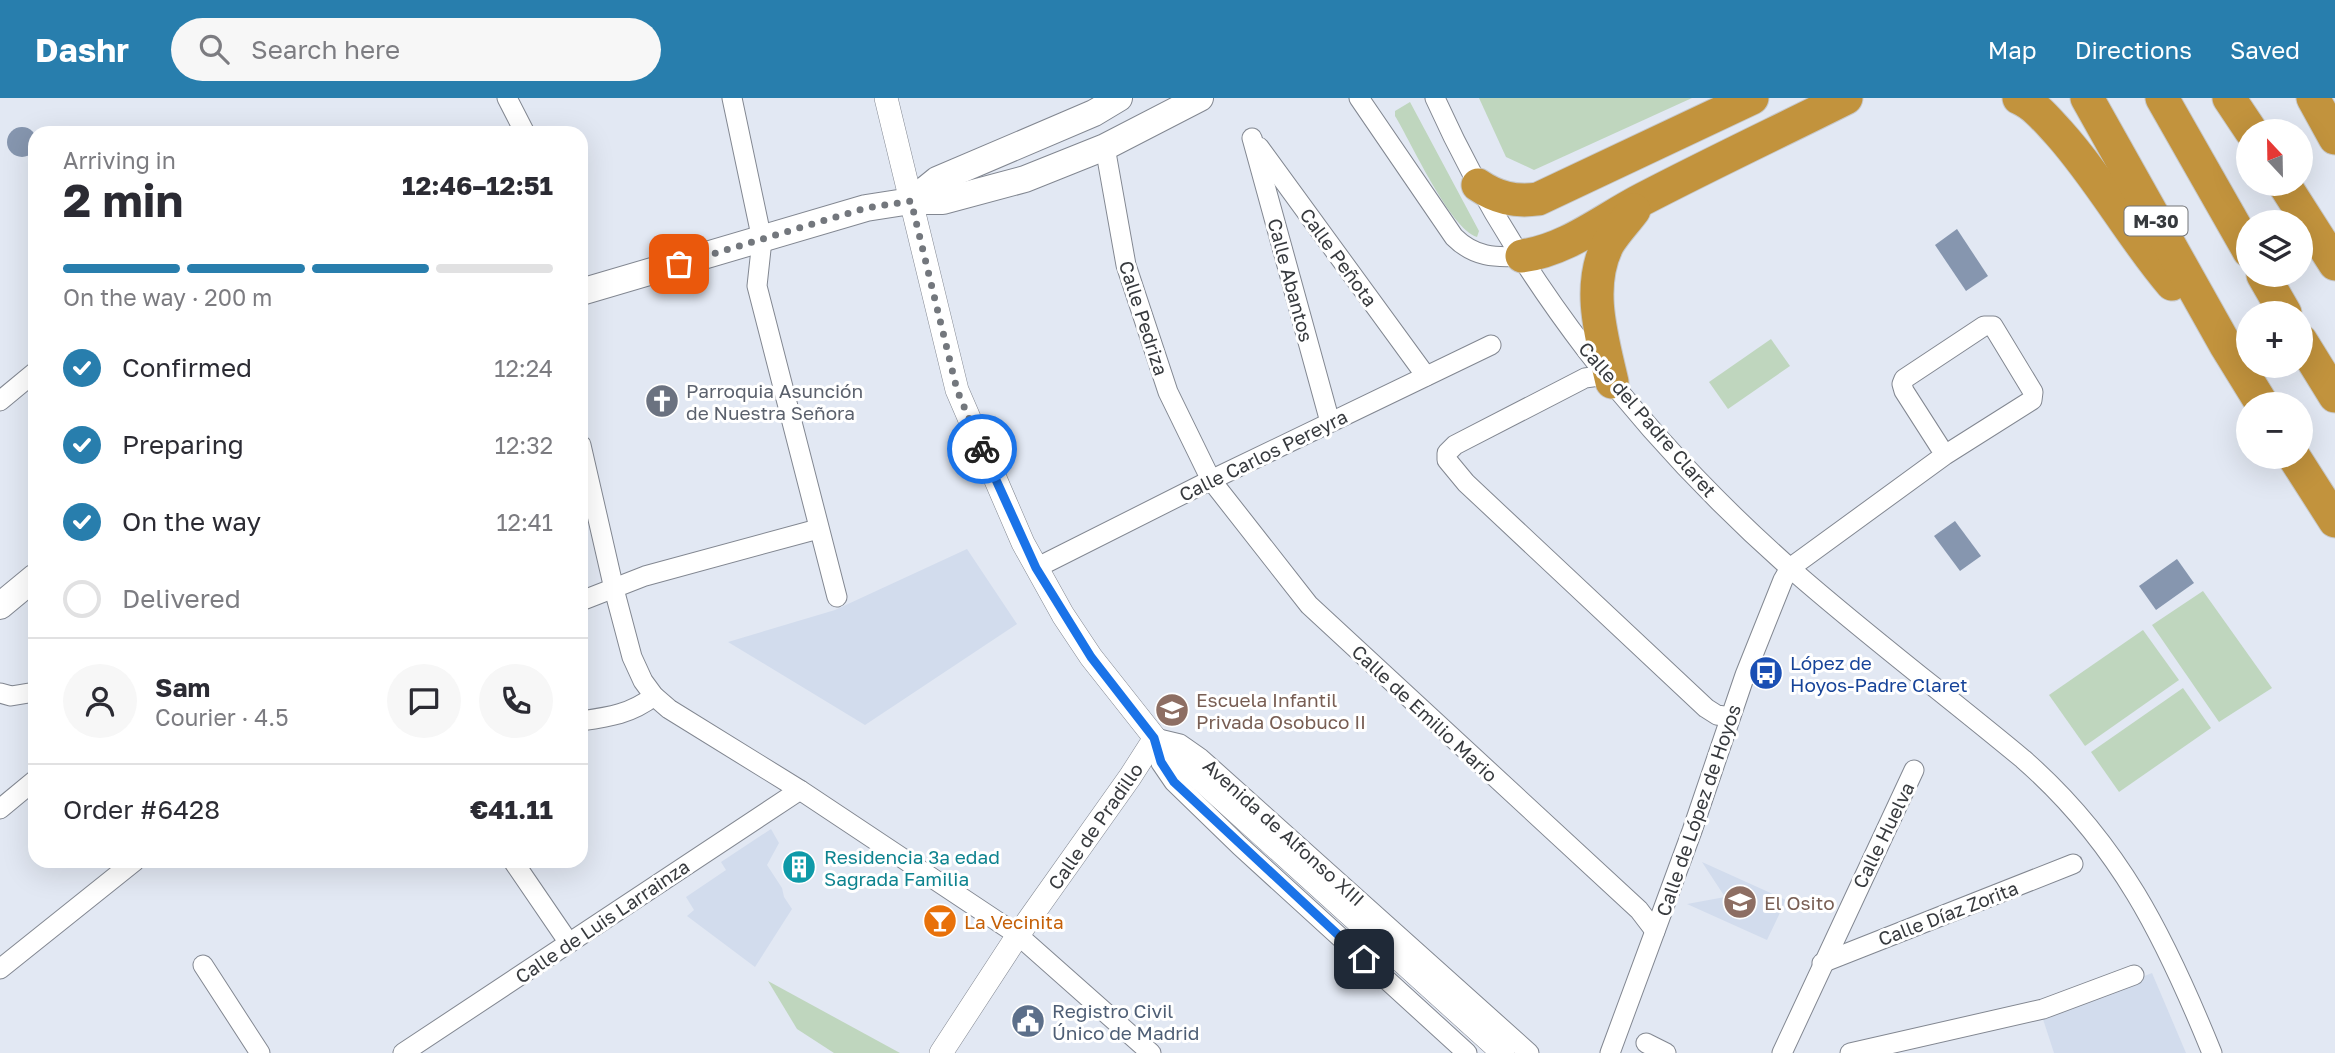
<!DOCTYPE html>
<html lang="en">
<head>
<meta charset="utf-8">
<style>
  :root { --surface:#fff; --page:#f7f7f7; --text:#2b2b33; --muted:#7c7c81; --line:#e1e1e2; --accent:#287ead }
  body { margin:0; font-family:"Golos Text",sans-serif; background:var(--page); color:var(--text); height:100vh; display:flex; flex-direction:column; font-size:26px; white-space:nowrap }
  * { box-sizing:border-box; margin:0 }
  p { font-size:23px; color:var(--muted) }
  .icon { flex:none; width:38px; height:38px; fill:none; stroke:currentColor; stroke-width:2; stroke-linecap:round; stroke-linejoin:round }
  .map { position:relative; flex:1; overflow:hidden }
  .sheet { position:absolute; left:28px; top:28px; width:560px; height:742px; display:flex; flex-direction:column; background:var(--surface); border-radius:21px; box-shadow:0 7px 28px #0002 }
  .sheet>* { flex:none }
  .needle { width:46px; rotate:338deg }
  .tools { position:absolute; left:2236px; top:21px; display:grid; gap:14px }
  .tools a { display:grid; place-items:center; width:77px; height:77px; border-radius:50%; background:var(--surface); box-shadow:0 7px 28px #0002; font-size:35px }
  .pin { position:absolute; display:grid; place-items:center; width:60px; height:60px; color:#fff; margin:-30px; border-radius:14px; box-shadow:0 4px 10px #0006 }
  .courier { position:absolute; display:grid; place-items:center; width:70px; height:70px; margin:-35px; border:5px solid #1a73e8; border-radius:50%; background:#fff; color:#222; box-shadow:0 2px 9px #0007 }
  .summary em { font-style:normal; font-weight:700 }
  .summary div { display:flex; flex-direction:column-reverse }
  .summary { display:flex; align-items:center; justify-content:space-between; height:119px; padding:0 35px }
  h1 { font-size:46px; font-weight:700; line-height:52px }
  .bar { display:grid; grid-template-columns:repeat(4,1fr); gap:10px 7px; align-content:center; height:84px; padding:0 35px }
  .bar i { height:9px; border-radius:5px; background:var(--line) }
  .bar .selected { background:var(--accent) }
  .bar p { grid-column:span 4 }
  .line { display:flex; align-items:center; gap:18px; padding:0 35px; border-top:2px solid var(--line) }
  .line div { flex:1 }
  .round { display:grid; place-items:center; flex:none; width:74px; height:74px; border-radius:37px; background:var(--page) }
  ol { padding:0 35px; list-style:none }
  li { display:flex; align-items:center; gap:21px; height:77px }
  li p { margin-inline-start:auto }
  li .icon { padding:7px; border-radius:50%; background:var(--accent); color:#fff; stroke-width:4 }
  li:last-child { color:var(--muted) }
  li i { width:38px; height:38px; border:4px solid var(--line); border-radius:50% }
  header { display:flex; align-items:center; gap:42px; box-sizing:border-box; height:98px; padding:0 35px; background:var(--accent); color:#fff }
  header strong { font-size:33px }
  nav { display:flex; gap:38px; margin-inline-start:auto; font-size:24px }
  .search { width:490px; height:63px; background:var(--page); display:flex; align-items:center; gap:18px; box-sizing:border-box; padding:0 24px; border-radius:38px; color:var(--muted); font-size:26px }
  .map>svg:first-child { display:block }
  .built { fill:#d2dced }
  .green { fill:#bfd6be }
  .water { fill:#8696af }
  .lines { fill:none; stroke-linecap:round; stroke-linejoin:round }
  .minor-casing { stroke:#828791; stroke-width:21 }
  .tertiary-casing { stroke:#828791; stroke-width:24 }
  .secondary-casing { stroke:#828791; stroke-width:28 }
  .motorway-casing { stroke:#c7c8c9; stroke-width:35 }
  .minor { stroke:#fff; stroke-width:19 }
  .tertiary { stroke:#fff; stroke-width:23 }
  .secondary { stroke:#fff; stroke-width:26 }
  .motorway { stroke:#c2933d; stroke-width:33 }
  .done { stroke:#73777d; stroke-width:7; stroke-dasharray:0 12.6 }
  .route { stroke:#1a73e8; stroke-width:9 }
  .labels { text-anchor:middle; dominant-baseline:central; stroke-width:6; stroke-linejoin:round; paint-order:stroke }
  .shield { fill:#fff; stroke:#737578; stroke-width:2 }
  .shield-label { font-size:18px; font-weight:bold; fill:#373a3e }
  .street-label { font-size:19px; fill:#373a3e; stroke:#fff }
  .worship-label { font-size:19px; fill:#5b616d; stroke:#fff; text-anchor:start }
  .transit-label { font-size:19px; fill:#164399; stroke:#fff; text-anchor:start }
  .education-label { font-size:19px; fill:#785e54; stroke:#fff; text-anchor:start }
  .culture-label { font-size:19px; fill:#0d838f; stroke:#fff; text-anchor:start }
  .food-label { font-size:19px; fill:#c56008; stroke:#fff; text-anchor:start }
  .service-label { font-size:19px; fill:#4e5e75; stroke:#fff; text-anchor:start }
</style>
</head>
<body>
<header>
<strong>Dashr</strong>
<div class="search"><svg class="icon" aria-label="search" viewBox="0 0 24 24"><circle cx="10" cy="10" r="6"/><path d="M15 15l6 6"/></svg>Search here</div>
<nav><a>Map</a><a>Directions</a><a>Saved</a></nav>
</header>
<div class="map">
<svg width="2335" height="955" viewBox="0 0 2335 955">
  <rect width="100%" height="100%" fill="#e2e8f3"/>
  <g class="built">
    <path d="M967 451 1017 526 865 627 728 544 835 512Z"/>
    <path d="M771 731 779 745 767 767 782 790 784 799 792 811 755 869 687 818 694 812 686 799 726 772 721 764Z"/>
    <path d="M1702 764 1786 802 1767 842 1687 806 1725 799Z"/>
    <path d="M2152 875 2186 955H2054L2042 918Z"/>
  </g>
  <g class="green">
    <path d="M1479 0H1692L1534 72 1506 59Z"/>
    <path d="M1410 4 1479 133 1477 139C1450 131 1411 44 1395 18V13Z"/>
    <path d="M1771 241 1790 268 1728 311 1709 284Z"/>
    <path d="M2203 493 2272 590 2219 624 2152 527Z"/>
    <path d="M2143 532 2179 582 2085 648 2049 597Z"/>
    <path d="M2183 590 2211 630 2119 694 2091 654Z"/>
    <path d="M768 883 900 955H834L797 931Z"/>
  </g>
  <g class="water">
    <circle cx="22" cy="44" r="15"/>
    <path d="M1957 131 1988 178 1966 193 1935 147Z"/>
    <path d="M1955 423 1981 458 1960 473 1934 438Z"/>
    <path d="M2177 461 2194 485 2156 512 2139 488Z"/>
  </g>
  <g class="lines">
    <g class="minor-casing">
      <g id="minor">
        <path d="M507 0 525 35"/>
        <path d="M732 0 762 142 757 188 837 499"/>
        <path d="M1359 0 1454 139C1474 159 1495 160 1522 158"/>
        <path d="M1435 0C1515 179 1643 340 1790 470 1865 536 1946 597 2023 661 2119 745 2165 839 2212 955"/>
        <path d="M1252 40 1330 324"/>
        <path d="M1105 49 1126 167 1168 294 1211 382 1309 507 1639 812 1655 833"/>
        <path d="M1259 49 1426 278"/>
        <path d="M1608 280 1599 278 1585 280 1455 347 1447 355V362L1466 385 1706 610 1717 617 1730 619"/>
        <path d="M0 303 35 274"/>
        <path d="M581 347 614 491 632 559 643 583 654 598 669 611 800 692 1018 837 1151 955"/>
        <path d="M1036 470 1211 382 1491 247"/>
        <path d="M581 503 645 478 818 431"/>
        <path d="M0 595 11 598 35 594"/>
        <path d="M581 623C609 619 631 616 654 598"/>
        <path d="M0 711 35 682"/>
        <path d="M513 763 569 845"/>
        <path d="M1822 865 2073 766"/>
        <path d="M203 867 260 955"/>
        <path d="M0 871 135 763"/>
        <path d="M1646 945 1666 955"/>
        <path d="M403 955 800 692"/>
        <path d="M1467 955 1240 748 1174 684 1161 665 1155 640 1180 646 1200 660 1529 955"/>
        <path d="M1610 955 1692 733 1745 577 1783 482 1790 470 1945 357 2032 302 2033 294 1993 228H1984L1904 281 1902 286 1904 293 1945 357"/>
        <path d="M1782 955 1914 672"/>
        <path d="M1850 955 2043 911 2134 877"/>
      </g>
    </g>
    <g class="tertiary-casing">
      <g id="tertiary">
        <path d="M886 0 957 292 1023 445 1063 517 1091 559 1155 640 1503 955"/>
        <path d="M941 955 1018 837 1130 679 1155 640"/>
      </g>
    </g>
    <g class="secondary-casing">
      <g id="secondary">
        <path d="M911 103 937 82 1094 15 1119 0"/>
        <path d="M581 194 866 110 911 103H943L1025 81 1105 49 1200 0"/>
        <path d="M0 508 35 479"/>
      </g>
    </g>
    <g class="motorway-casing">
      <g id="motorway">
        <path d="M2019 0C2035 7 2047 22 2059 35 2101 82 2131 138 2172 186"/>
        <path d="M2087 0 2225 246 2262 306"/>
        <path d="M2162 0 2249 153"/>
        <path d="M2229 0 2251 33"/>
        <path d="M2313 0 2335 40"/>
        <path d="M2284 86 2335 166"/>
        <path d="M1478 87C1497 100 1515 104 1538 101L1752 0"/>
        <path d="M1522 158C1567 152 1604 121 1643 101 1710 66 1778 34 1846 0"/>
        <path d="M2263 177 2285 215"/>
        <path d="M2301 243 2335 298"/>
        <path d="M1612 284C1602 240 1586 189 1608 146 1615 134 1626 123 1634 112"/>
        <path d="M2294 359 2335 423"/>
      </g>
    </g>
    <use href="#minor" class="minor"/>
    <use href="#tertiary" class="tertiary"/>
    <use href="#secondary" class="secondary"/>
    <use href="#motorway" class="motorway"/>
  </g>
  <g class="lines">
    <path class="done" d="M679 166 866 110 911 103 957 292 982 351"/>
    <path class="route" d="M982 351 1036 470 1091 559 1154 640 1161 664 1174 684 1364 861"/>
  </g>
  <defs>
    <g id="church-disc" transform="scale(1.75)"><circle r="9.5" fill="#6b7280" stroke="#fff"/><path d="M-1.2-6h2.4v3.5h3.3v2.4h-3.3V6h-2.4V-.1h-3.3v-2.4h3.3Z" fill="#fff"/></g>
    <g id="bus-disc" transform="scale(1.75)"><circle r="9.5" fill="#1a4fb4" stroke="#fff"/><path d="M-5-6H5V4H4V6H2V4H-2V6H-4V4H-5ZM-3.5-4V0h7V-4ZM-3.5 1.2v1.5H-2V1.2ZM2 1.2v1.5H3.5V1.2Z" fill="#fff"/></g>
    <g id="school-disc" transform="scale(1.75)"><circle r="9.5" fill="#8d6e63" stroke="#fff"/><path d="M0-5L7-2L0 1L-7-2ZM-4 1L0 2.5L4 1V4Q0 6-4 4Z" fill="#fff"/></g>
    <g id="building-disc" transform="scale(1.75)"><circle r="9.5" fill="#0f9aa8" stroke="#fff"/><path d="M-4-6H4V6H1V3H-1V6H-4ZM-2.5-4.3h1.7v1.8h-1.7ZM.8-4.3h1.7v1.8H.8ZM-2.5-1h1.7V.8h-1.7ZM.8-1h1.7V.8H.8Z" fill="#fff"/></g>
    <g id="bar-disc" transform="scale(1.75)"><circle r="9.5" fill="#e8710a" stroke="#fff"/><path d="M-6-5H6L.8 .8V4.5H3.5V6h-7V4.5H-.8V.8Z" fill="#fff"/></g>
    <g id="civic-disc" transform="scale(1.75)"><circle r="9.5" fill="#5c6f8a" stroke="#fff"/><path d="M-.6-6.5H3V-4.5H.6V-3L4-1V1h2V6H-6V1h2V-1L-.6-3ZM-1.2 2.5V6h2.4V2.5Z" fill="#fff"/></g>
  </defs>
  <g fill-rule="evenodd">
    <use href="#church-disc" x="662" y="303"/>
    <use href="#bus-disc" x="1766" y="575"/>
    <use href="#school-disc" x="1172" y="612"/>
    <use href="#building-disc" x="799" y="769"/>
    <use href="#school-disc" x="1740" y="804"/>
    <use href="#bar-disc" x="940" y="823"/>
    <use href="#civic-disc" x="1028" y="923"/>
  </g>
  <g class="labels">
    <rect class="shield" x="2124.5" y="108.5" width="63" height="29" rx="5"/>
    <g class="shield-label">
      <text x="2156" y="123">M-30</text>
    </g>
    <g class="street-label">
      <text transform="translate(1339 159) rotate(54)">Calle Peñota</text>
      <text transform="translate(1291 182) rotate(75)">Calle Abantos</text>
      <text transform="translate(1144 220) rotate(72)">Calle Pedriza</text>
      <text transform="translate(1648 321) rotate(49)">Calle del Padre Claret</text>
      <text transform="translate(1263 357) rotate(-26)">Calle Carlos Pereyra</text>
      <text transform="translate(1425 615) rotate(43)">Calle de Emilio Mario</text>
      <text transform="translate(1698 712) rotate(-71)">Calle de López de Hoyos</text>
      <text transform="translate(1095 728) rotate(-55)">Calle de Pradillo</text>
      <text transform="translate(1284 734) rotate(42)">Avenida de Alfonso XIII</text>
      <text transform="translate(1883 737) rotate(-64)">Calle Huelva</text>
      <text transform="translate(1948 815) rotate(-21)">Calle Díaz Zorita</text>
      <text transform="translate(602 823) rotate(-34)">Calle de Luis Larrainza</text>
    </g>
    <g class="worship-label">
      <text x="686" y="292">Parroquia Asunción<tspan x="686" dy="22">de Nuestra Señora</tspan></text>
    </g>
    <g class="transit-label">
      <text x="1790" y="564">López de<tspan x="1790" dy="22">Hoyos-Padre Claret</tspan></text>
    </g>
    <g class="education-label">
      <text x="1196" y="601">Escuela Infantil<tspan x="1196" dy="22">Privada Osobuco II</tspan></text>
      <text x="1764" y="804">El Osito</text>
    </g>
    <g class="culture-label">
      <text x="824" y="758">Residencia 3ª edad<tspan x="824" dy="22">Sagrada Familia</tspan></text>
    </g>
    <g class="food-label">
      <text x="964" y="823">La Vecinita</text>
    </g>
    <g class="service-label">
      <text x="1052" y="912">Registro Civil<tspan x="1052" dy="22">Único de Madrid</tspan></text>
    </g>
  </g>
</svg>
<div class="tools">
<a><svg class="needle" viewBox="-14 -14 28 28"><path d="M0-13l5 13h-10z" fill="#e53935"/><path d="M0 13l5-13h-10z" fill="#7c7c81"/></svg></a>
<a><svg class="icon" aria-label="layers" viewBox="0 0 24 24"><path d="M12 4l9 5-9 5-9-5zM3 14l9 5 9-5"/></svg></a>
<a>+</a>
<a>−</a>
</div>
<div class="pin" style="left:679px;top:166px;background:#ea580c"><svg class="icon" aria-label="bag" viewBox="0 0 24 24"><path d="M5 8h14l-1 12H6zM9 8a3 3 0 0 1 6 0"/></svg></div>
<div class="pin" style="left:1364px;top:861px;background:#1f2937"><svg class="icon" aria-label="home" viewBox="0 0 24 24"><path d="M3 11l9-7 9 7M6 9v11h12V9"/></svg></div>
<div class="courier" style="left:982px;top:351px"><svg class="icon" aria-label="bike" viewBox="0 0 24 24"><circle cx="6" cy="16" r="4"/><circle cx="18" cy="16" r="4"/><path d="M6 16l4-8h5l3 8M10 8l3 8H6M13 5h3"/></svg></div>
<section class="sheet">
<div class="summary"><div><h1>2 min</h1><p>Arriving in</p></div><em>12:46–12:51</em></div>
<div class="bar"><i class="selected"></i><i class="selected"></i><i class="selected"></i><i></i><p>On the way · 200 m</p></div>
<ol>
<li><svg class="icon" aria-label="check" viewBox="0 0 24 24"><path d="M5 12l5 5 9-10"/></svg>Confirmed<p>12:24</p></li>
<li><svg class="icon" aria-label="check" viewBox="0 0 24 24"><path d="M5 12l5 5 9-10"/></svg>Preparing<p>12:32</p></li>
<li><svg class="icon" aria-label="check" viewBox="0 0 24 24"><path d="M5 12l5 5 9-10"/></svg>On the way<p>12:41</p></li>
<li><i></i>Delivered</li>
</ol>
<div class="line" style="height:126px"><a class="round"><svg class="icon" aria-label="person" viewBox="0 0 24 24"><circle cx="12" cy="8" r="4"/><path d="M4 21q1-7 8-7t8 7"/></svg></a><div><b>Sam</b><p>Courier · 4.5</p></div><a class="round"><svg class="icon" aria-label="chat" viewBox="0 0 24 24"><path d="M4 5h16v11H9l-5 4z"/></svg></a><a class="round"><svg class="icon" aria-label="phone" viewBox="0 0 24 24"><path d="M5 4h4l2 5-3 2q2 4 5 5l2-3 5 2v4C11 20 4 13 5 4z"/></svg></a></div>
<div class="line" style="height:91px"><div>Order #6428</div><b>€41.11</b></div>
</section>
</div>
</body>
</html>
